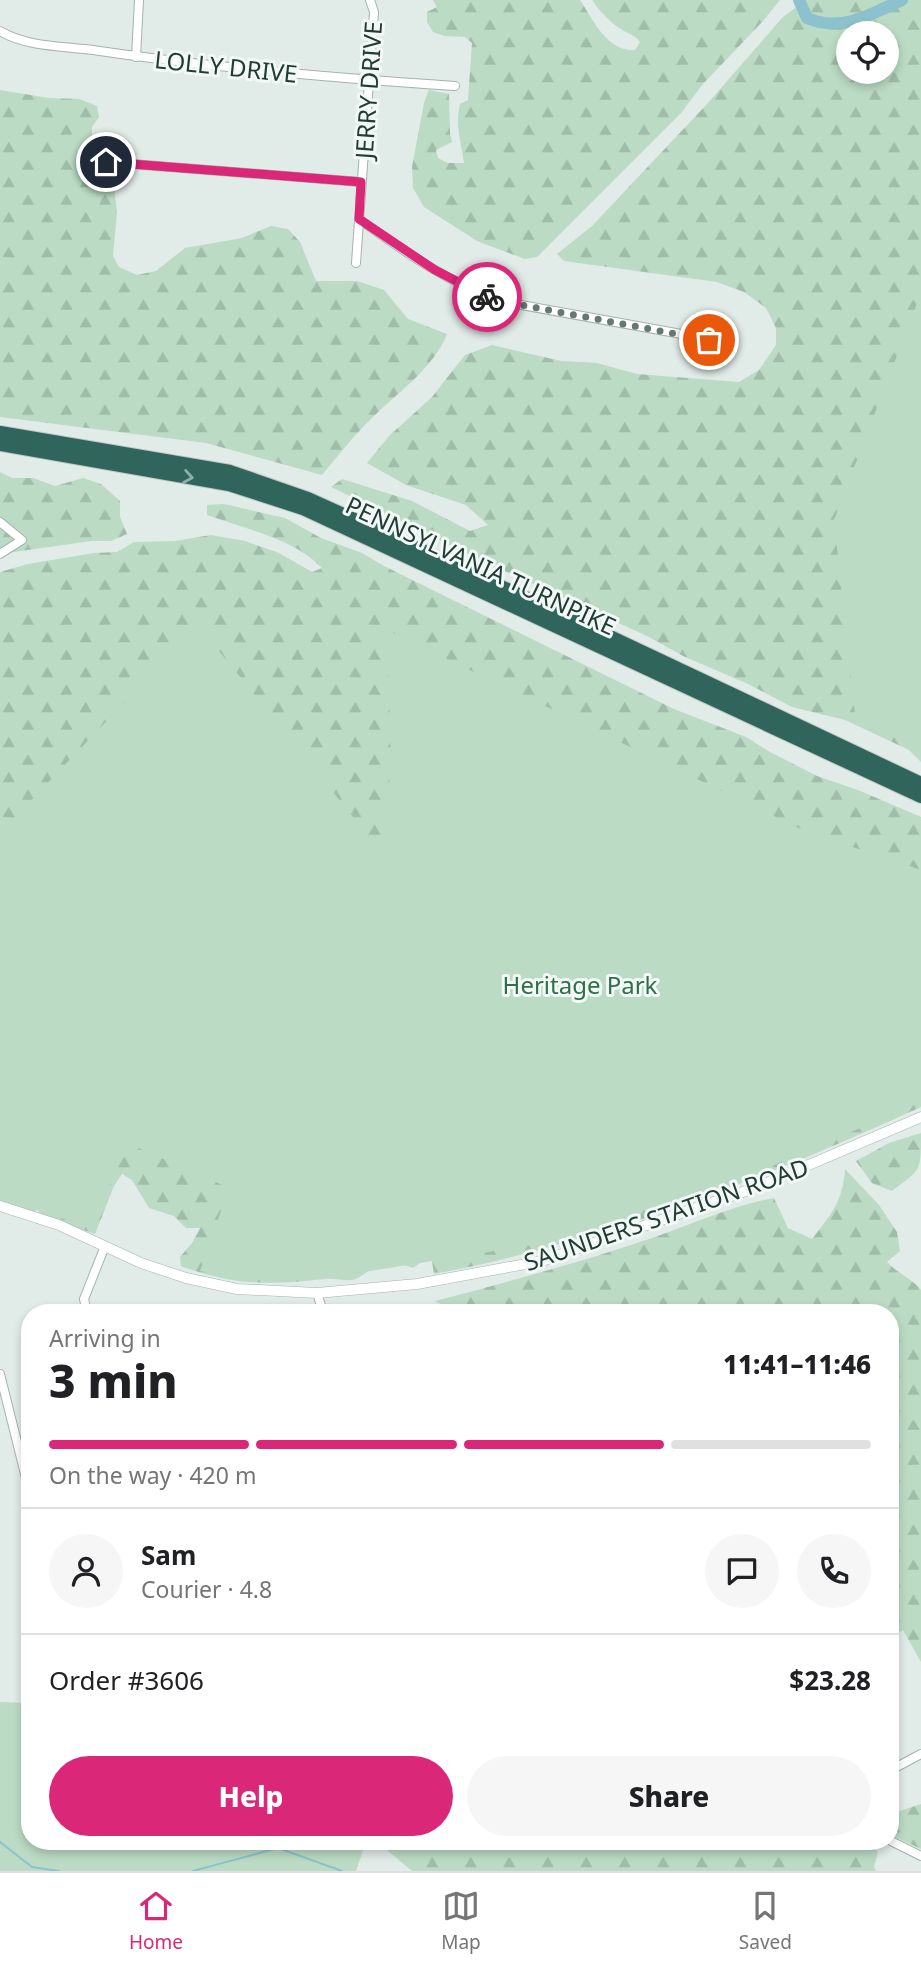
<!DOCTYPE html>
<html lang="en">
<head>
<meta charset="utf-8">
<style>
  :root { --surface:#fff; --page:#f6f6f6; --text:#202124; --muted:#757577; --line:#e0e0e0; --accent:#db2777 }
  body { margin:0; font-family:"Noto Sans",sans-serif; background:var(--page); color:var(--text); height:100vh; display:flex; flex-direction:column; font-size:26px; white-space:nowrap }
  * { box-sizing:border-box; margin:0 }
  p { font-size:23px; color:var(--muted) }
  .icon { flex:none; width:38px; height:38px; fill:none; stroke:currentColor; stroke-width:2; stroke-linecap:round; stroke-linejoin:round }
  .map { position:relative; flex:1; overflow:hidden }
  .details { position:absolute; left:21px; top:1304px; width:878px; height:546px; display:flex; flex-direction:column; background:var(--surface); border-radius:28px; box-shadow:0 4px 10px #0003 }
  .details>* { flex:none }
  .fabs { position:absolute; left:836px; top:21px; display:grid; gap:14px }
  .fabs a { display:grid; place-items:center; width:63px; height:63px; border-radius:50%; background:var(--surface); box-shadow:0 4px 10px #0003; font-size:35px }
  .pin { position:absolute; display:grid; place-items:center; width:60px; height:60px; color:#fff; margin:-30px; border:4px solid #fff; border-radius:50%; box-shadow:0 2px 7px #0007 }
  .courier { position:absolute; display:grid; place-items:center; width:70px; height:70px; margin:-35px; border:5px solid #db2777; border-radius:50%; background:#fff; color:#222; box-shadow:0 2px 9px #0007 }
  .headline em { font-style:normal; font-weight:800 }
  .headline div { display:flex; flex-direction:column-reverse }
  .headline { display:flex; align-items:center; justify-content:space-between; height:119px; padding:0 28px }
  h1 { font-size:46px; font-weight:800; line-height:52px }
  .bar { display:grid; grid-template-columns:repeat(4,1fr); gap:10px 7px; align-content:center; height:84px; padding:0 28px }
  .bar i { height:9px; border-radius:5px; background:var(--line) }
  .bar .active { background:var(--accent) }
  .bar p { grid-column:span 4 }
  .line { display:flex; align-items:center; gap:18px; padding:0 28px; border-top:2px solid var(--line) }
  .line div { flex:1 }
  .round { display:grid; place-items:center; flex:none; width:74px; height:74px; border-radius:37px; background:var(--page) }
  .cta { display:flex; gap:14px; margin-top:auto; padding:14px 28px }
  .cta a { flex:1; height:80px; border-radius:42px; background:var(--accent); color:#fff; font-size:28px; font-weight:800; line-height:80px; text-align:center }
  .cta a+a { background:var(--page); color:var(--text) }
  .dock { display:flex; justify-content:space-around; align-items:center; height:98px; border-top:2px solid var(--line); background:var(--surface); font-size:19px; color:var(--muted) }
  .dock a { display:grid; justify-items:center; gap:4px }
  .dock .active { color:var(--accent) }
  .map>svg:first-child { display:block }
  .forest { fill:url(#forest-firs); fill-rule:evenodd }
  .park { fill:#bbdbc4 }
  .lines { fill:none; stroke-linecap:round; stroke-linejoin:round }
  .stream { stroke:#8cc2cd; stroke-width:2 }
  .river { stroke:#8cc2cd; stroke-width:12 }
  .minor-casing { stroke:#a4b3ae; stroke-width:10 }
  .tertiary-casing { stroke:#a4b3ae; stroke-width:11 }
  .motorway-casing { stroke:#c1c8c6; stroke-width:16 }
  .minor { stroke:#fff; stroke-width:8 }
  .tertiary { stroke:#fff; stroke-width:10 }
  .motorway { stroke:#30655c; stroke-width:14 }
  .oneway { stroke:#90aea8 }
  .done { stroke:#657973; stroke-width:7; stroke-dasharray:0 12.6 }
  .route { stroke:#db2777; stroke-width:9 }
  .labels { text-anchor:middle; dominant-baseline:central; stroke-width:6; stroke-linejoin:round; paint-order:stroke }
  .street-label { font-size:24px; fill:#223b35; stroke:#f1f8f5 }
  .park-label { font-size:24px; fill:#2f6f49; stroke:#f1f8f5 }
</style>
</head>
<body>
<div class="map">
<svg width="921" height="1871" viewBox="0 0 921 1871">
  <defs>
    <pattern id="forest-firs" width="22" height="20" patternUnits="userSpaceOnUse" patternTransform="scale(1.75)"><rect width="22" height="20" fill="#bbdbc4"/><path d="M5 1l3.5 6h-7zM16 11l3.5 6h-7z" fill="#a0bda9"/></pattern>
  </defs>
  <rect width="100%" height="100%" fill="#e1ebe7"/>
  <g class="forest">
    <path d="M433 0H580C594 21 607 52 635 50L640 42C634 34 628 34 621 29 610 23 599 10 592 0H780L763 21 703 84 681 113 537 257 525 259 477 241 424 207 413 188 412 167 424 103 429 90 449 94 450 133 452 142 436 150 438 158 448 163H464C461 141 455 126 460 104L468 100 472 43 465 37 444 36 433 32 427 22V12L437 7Z"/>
    <path d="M805 0H921V762L909 750 845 720 792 707 748 684 683 656 649 637 476 558 331 487 342 479 412 501 470 531 488 525 466 505 406 485 367 463 389 436 432 397 465 355 492 345 561 361 597 363 637 374 739 382 759 370 776 345V328L766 308 744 292 717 282 564 261 557 254 592 226 708 103 782 18ZM849 33H887V72H849Z"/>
    <path d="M0 90 49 98 79 99 97 106 99 117 92 127V138C101 151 96 170 113 176L117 212 113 256 119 267 137 275 156 271 185 248 242 238 271 226 288 229 300 242 316 281H357L384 290 408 319 447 334C433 369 398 392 372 418 354 435 338 456 322 475L206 443 0 417Z"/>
    <path d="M0 472 12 478H33L55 486 83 478 101 484 120 501V517L127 534 111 541H91L0 554Z"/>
    <path d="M224 504 285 518 321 538 362 553 384 566 674 709 746 737 770 752 817 776 858 790 921 817V1107C766 1178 603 1242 434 1274L431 1255 413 1268C396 1261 383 1264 367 1272 363 1275 357 1279 352 1280 344 1281 334 1278 325 1279 269 1285 235 1286 181 1266L180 1257 192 1243 200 1228H186L174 1216 149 1208 132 1180 122 1174 114 1186 95 1234 38 1214 49 1193 0 921V572L28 564 94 553 117 552 134 542 175 541 211 535 245 541 279 553 312 572 322 568C293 538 245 529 207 515V505Z"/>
    <path d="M921 1133C921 1173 921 1169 892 1191L872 1183 856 1161 889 1143Z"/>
    <path d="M845 1169 879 1205 897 1232 900 1251 887 1262C897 1273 911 1278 921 1290V1662L903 1630 891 1638V1312H456L435 1301C508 1282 581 1262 652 1238 693 1224 731 1206 774 1198L788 1228 812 1239C831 1215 843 1201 845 1169Z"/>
    <path d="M921 1804V1849L891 1835V1814Z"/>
    <path d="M376 1841H864L878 1852 874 1867 876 1871H412Z"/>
  </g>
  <g class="park">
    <path d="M921 293V747L856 724 834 520Z"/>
    <path d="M198 625 383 854 391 763 387 630 832 844 835 841 921 870V1102L758 1172 550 1242 364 1272 246 1280 200 1271 229 1188 127 1143 92 1228 36 1210 34 1213 0 1203V833Z"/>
    <path d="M0 1702 30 1703V1841H366L356 1871H0Z"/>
  </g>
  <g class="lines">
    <g class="stream">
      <path d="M0 1842 32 1867 59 1871"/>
      <path d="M193 1871 278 1848 342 1871"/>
    </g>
    <path class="river" d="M799 0 807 18C842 33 871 14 902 0"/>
    <g class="minor-casing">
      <g id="minor">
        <path d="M0 31C26 47 64 46 93 50 213 68 335 78 455 86"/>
        <path d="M136 57 139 0"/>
        <path d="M106 162 361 182"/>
        <path d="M359 219C405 252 451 285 505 302L709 339"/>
        <path d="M356 263 374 12 370 0"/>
        <path d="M0 522 22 540 0 554"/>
        <path d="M317 1293 323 1312"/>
        <path d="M87 1312 84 1299 105 1246"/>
        <path d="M0 1374 30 1494"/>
        <path d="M30 1605V1608"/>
        <path d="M891 1770 921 1754"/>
        <path d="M891 1841 921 1856"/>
      </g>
    </g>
    <g class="tertiary-casing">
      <path id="tertiary" d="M0 1206 59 1225 141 1263 186 1278 237 1289 317 1293 417 1284 542 1261 757 1187 921 1117"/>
    </g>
    <g class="motorway-casing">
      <g id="motorway">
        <path d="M0 433 230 472 308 499 593 629 921 784"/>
        <path d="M0 444 229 484 303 508 921 796"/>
      </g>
    </g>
    <use href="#minor" class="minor"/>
    <use href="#tertiary" class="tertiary"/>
    <use href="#motorway" class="motorway"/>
  </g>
  <defs><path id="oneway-chevron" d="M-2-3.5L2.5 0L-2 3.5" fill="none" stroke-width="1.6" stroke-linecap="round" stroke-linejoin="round" transform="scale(1.75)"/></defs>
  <use class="oneway" href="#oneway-chevron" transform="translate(188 477) rotate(10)"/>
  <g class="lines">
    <path class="done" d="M487 297 505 302 709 340"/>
    <path class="route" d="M106 162 361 182 359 219 435 270 487 297"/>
  </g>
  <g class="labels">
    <g class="street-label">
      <text transform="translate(226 66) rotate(6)">LOLLY DRIVE</text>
      <text transform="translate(368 90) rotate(-86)">JERRY DRIVE</text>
      <text transform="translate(481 565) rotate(25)">PENNSYLVANIA TURNPIKE</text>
      <text transform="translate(666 1214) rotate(-19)">SAUNDERS STATION ROAD</text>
    </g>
    <g class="park-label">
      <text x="580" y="984">Heritage Park</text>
    </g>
  </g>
</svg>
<div class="fabs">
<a><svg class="icon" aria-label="locate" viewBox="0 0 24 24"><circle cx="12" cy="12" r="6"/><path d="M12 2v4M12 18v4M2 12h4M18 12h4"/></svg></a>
</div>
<div class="pin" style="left:709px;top:340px;background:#ea580c"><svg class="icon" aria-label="bag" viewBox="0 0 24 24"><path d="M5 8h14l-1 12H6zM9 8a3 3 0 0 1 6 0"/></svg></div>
<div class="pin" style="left:106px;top:162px;background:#1f2937"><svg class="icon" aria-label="home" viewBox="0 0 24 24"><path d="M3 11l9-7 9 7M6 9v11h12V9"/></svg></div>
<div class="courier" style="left:487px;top:297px"><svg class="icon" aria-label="bike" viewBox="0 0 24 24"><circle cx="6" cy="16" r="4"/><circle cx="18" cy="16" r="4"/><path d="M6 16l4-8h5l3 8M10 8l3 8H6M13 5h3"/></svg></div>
<section class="details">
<div class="headline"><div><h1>3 min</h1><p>Arriving in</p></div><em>11:41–11:46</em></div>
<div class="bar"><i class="active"></i><i class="active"></i><i class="active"></i><i></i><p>On the way · 420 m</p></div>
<div class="line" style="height:126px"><a class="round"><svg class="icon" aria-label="person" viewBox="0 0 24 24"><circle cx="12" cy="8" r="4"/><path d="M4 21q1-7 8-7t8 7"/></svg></a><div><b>Sam</b><p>Courier · 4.8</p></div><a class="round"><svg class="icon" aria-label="chat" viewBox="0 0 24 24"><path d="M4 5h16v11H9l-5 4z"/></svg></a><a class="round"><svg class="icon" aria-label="phone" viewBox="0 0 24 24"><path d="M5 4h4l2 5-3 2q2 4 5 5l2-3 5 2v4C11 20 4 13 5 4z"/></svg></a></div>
<div class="line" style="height:91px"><div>Order #3606</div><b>$23.28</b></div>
<div class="cta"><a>Help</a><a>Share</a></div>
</section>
</div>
<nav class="dock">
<a class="active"><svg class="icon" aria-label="home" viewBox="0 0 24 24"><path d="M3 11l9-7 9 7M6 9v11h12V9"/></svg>Home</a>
<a><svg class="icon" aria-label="map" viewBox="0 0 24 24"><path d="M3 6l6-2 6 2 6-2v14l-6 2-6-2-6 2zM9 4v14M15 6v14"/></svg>Map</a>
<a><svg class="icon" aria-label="saved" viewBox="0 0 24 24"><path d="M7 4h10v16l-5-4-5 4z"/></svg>Saved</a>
</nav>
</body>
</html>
